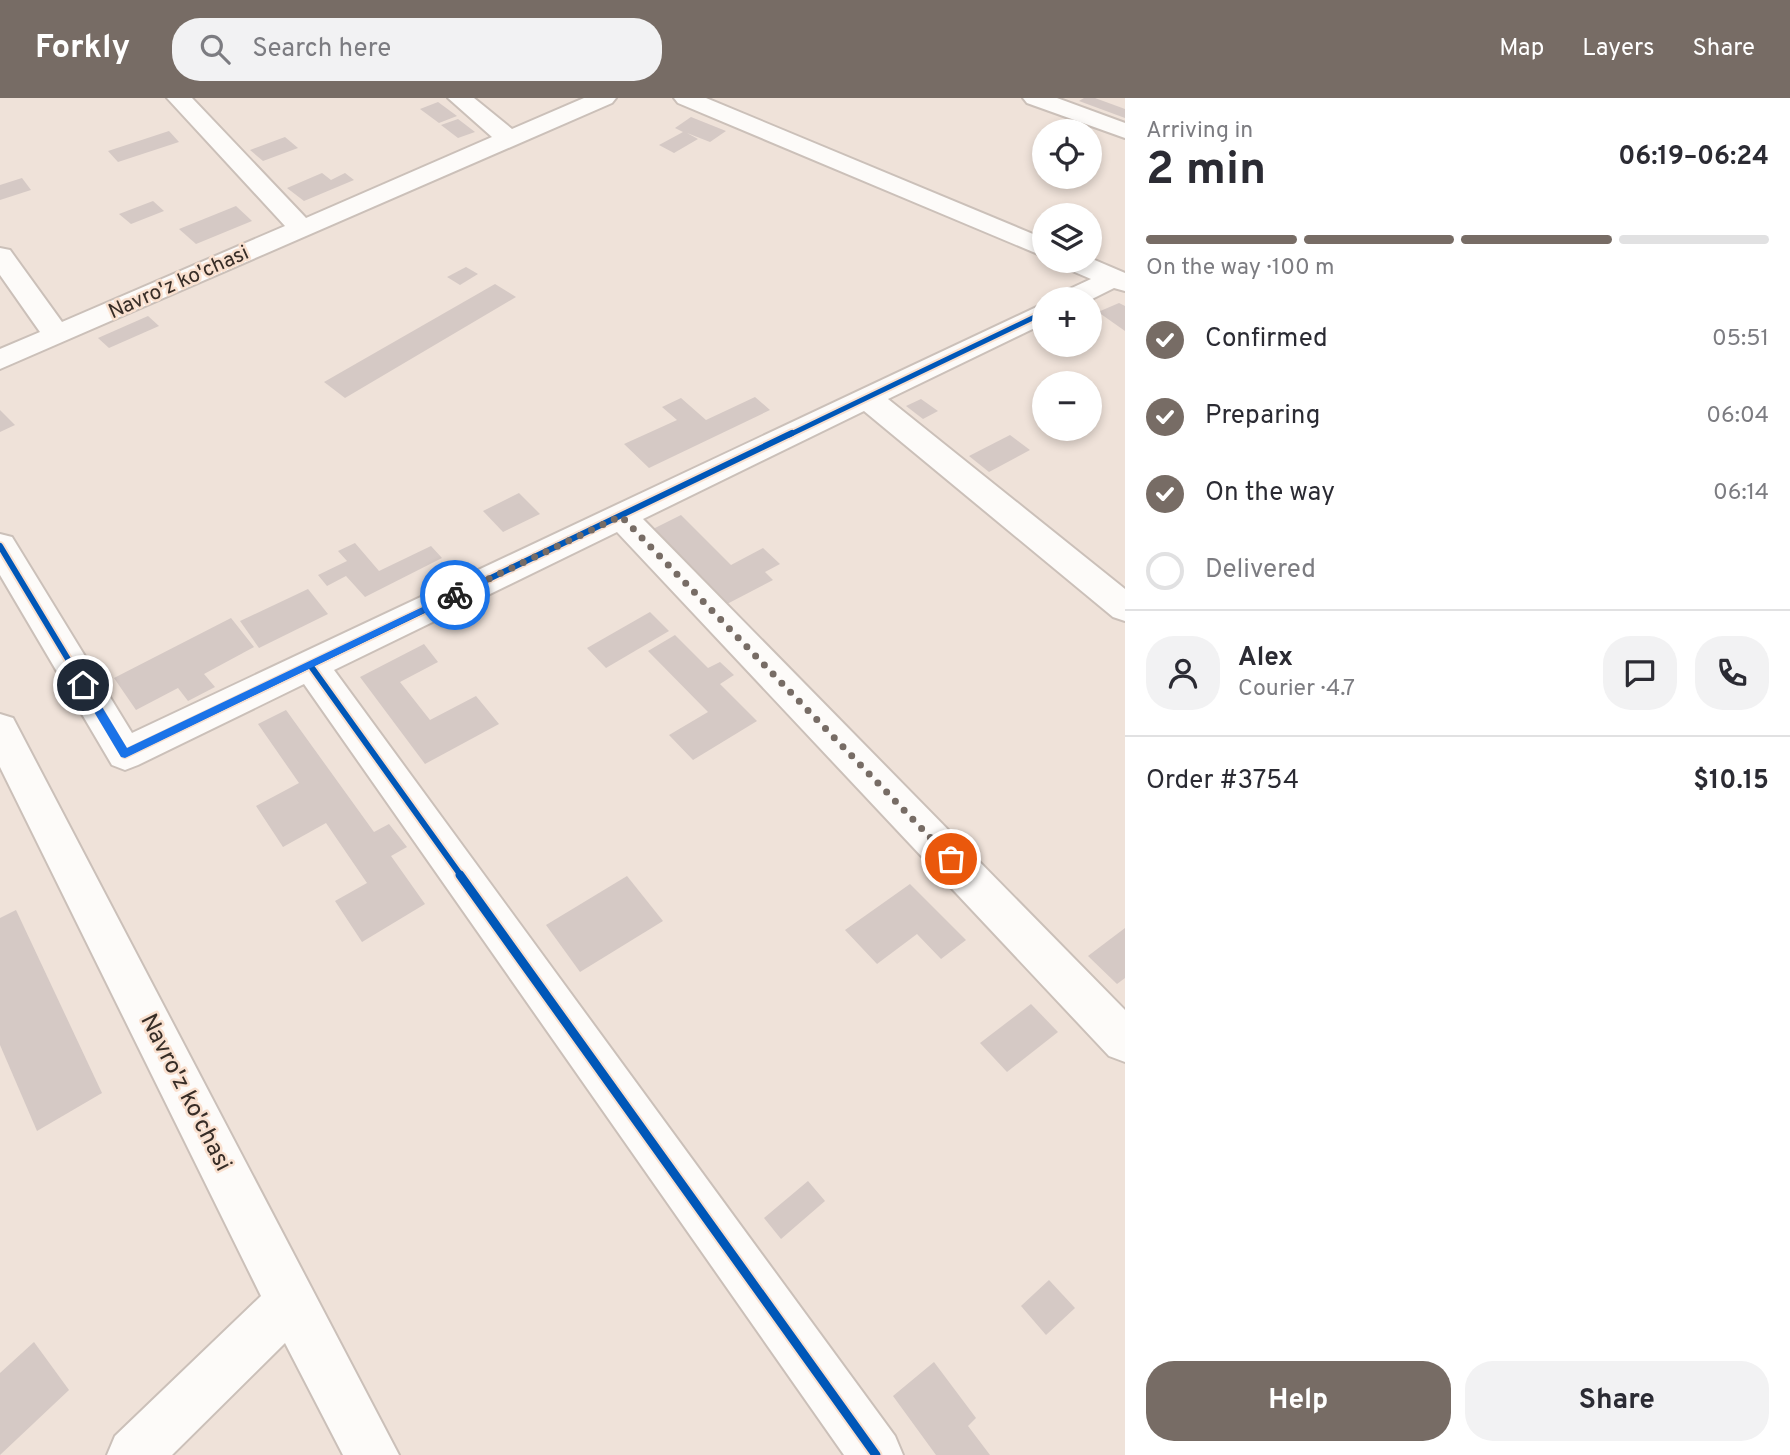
<!DOCTYPE html>
<html lang="en">
<head>
<meta charset="utf-8">
<style>
  :root { --surface:#fff; --page:#f2f2f3; --text:#2b2b33; --muted:#7c7c81; --line:#e1e1e2; --accent:#776c65 }
  body { margin:0; font-family:Overpass,sans-serif; background:var(--page); color:var(--text); height:100vh; display:flex; flex-direction:column; font-size:26px; white-space:nowrap }
  * { box-sizing:border-box; margin:0 }
  p { font-size:23px; color:var(--muted) }
  .icon { flex:none; width:38px; height:38px; fill:none; stroke:currentColor; stroke-width:2; stroke-linecap:round; stroke-linejoin:round }
  .map { position:relative; flex:1; overflow:hidden }
  .panel { display:flex; flex-direction:column; background:var(--surface); width:665px }
  .panel>* { flex:none }
  .fabs { position:absolute; left:1032px; top:21px; display:grid; gap:14px }
  .fabs a { display:grid; place-items:center; width:70px; height:70px; border-radius:50%; background:var(--surface); box-shadow:0 4px 10px #0003; font-size:35px }
  .pin { position:absolute; display:grid; place-items:center; width:60px; height:60px; color:#fff; margin:-30px; border:4px solid #fff; border-radius:50%; box-shadow:0 2px 7px #0007 }
  .courier { position:absolute; display:grid; place-items:center; width:70px; height:70px; margin:-35px; border:5px solid #1a73e8; border-radius:50%; background:#fff; color:#222; box-shadow:0 2px 9px #0007 }
  .summary em { font-style:normal; font-weight:700 }
  .summary div { display:flex; flex-direction:column-reverse }
  .summary { display:flex; align-items:center; justify-content:space-between; height:119px; padding:0 21px }
  h1 { font-size:46px; font-weight:700; line-height:52px }
  .bar { display:grid; grid-template-columns:repeat(4,1fr); gap:10px 7px; align-content:center; height:84px; padding:0 21px }
  .bar i { height:9px; border-radius:5px; background:var(--line) }
  .bar .current { background:var(--accent) }
  .bar p { grid-column:span 4 }
  .line { display:flex; align-items:center; gap:18px; padding:0 21px; border-top:2px solid var(--line) }
  .line div { flex:1 }
  .round { display:grid; place-items:center; flex:none; width:74px; height:74px; border-radius:28px; background:var(--page) }
  ol { padding:0 21px; list-style:none }
  li { display:flex; align-items:center; gap:21px; height:77px }
  li p { margin-inline-start:auto }
  li .icon { padding:7px; border-radius:50%; background:var(--accent); color:#fff; stroke-width:4 }
  li:last-child { color:var(--muted) }
  li i { width:38px; height:38px; border:4px solid var(--line); border-radius:50% }
  .action { display:flex; gap:14px; margin-top:auto; padding:14px 21px }
  .action a { flex:1; height:80px; border-radius:28px; background:var(--accent); color:#fff; font-size:28px; font-weight:700; line-height:80px; text-align:center }
  .action a+a { background:var(--page); color:var(--text) }
  header { display:flex; align-items:center; gap:42px; box-sizing:border-box; height:98px; padding:0 35px; background:var(--accent); color:#fff }
  header strong { font-size:33px }
  nav { display:flex; gap:38px; margin-inline-start:auto; font-size:24px }
  .search { width:490px; height:63px; background:var(--page); display:flex; align-items:center; gap:18px; box-sizing:border-box; padding:0 24px; border-radius:28px; color:var(--muted); font-size:26px }
  main { display:flex; flex:1; min-height:0 }
  .map>svg:first-child { display:block }
  .building { fill:#d5c9c5 }
  .lines { fill:none; stroke-linecap:round; stroke-linejoin:round }
  .minor-casing { stroke:#cbc0b9; stroke-width:4 }
  .minor { fill:#fdfbf9; fill-rule:evenodd }
  .cycleway-far2-casing { stroke:#f9e0cf; stroke-width:9 }
  .cycleway-far1-casing { stroke:#f9e0cf; stroke-width:10 }
  .cycleway-casing { stroke:#f9e0cf; stroke-width:13 }
  .cycleway-far2 { stroke:#0057b8; stroke-width:5 }
  .cycleway-far1 { stroke:#0057b8; stroke-width:6 }
  .cycleway { stroke:#0057b8; stroke-width:9 }
  .route { fill:#1a73e8 }
  .done { stroke:#776c65; stroke-width:7; stroke-dasharray:0 12.6 }
  .labels { text-anchor:middle; dominant-baseline:central; stroke-width:5; stroke-linejoin:round; paint-order:stroke }
  .far-street-label { font-size:21px; fill:#372d27; stroke:#f9e0cf }
  .street-label { font-size:24px; fill:#372d27; stroke:#f9e0cf }
</style>
</head>
<body>
<header>
<strong>Forkly</strong>
<div class="search"><svg class="icon" aria-label="search" viewBox="0 0 24 24"><circle cx="10" cy="10" r="6"/><path d="M15 15l6 6"/></svg>Search here</div>
<nav><a>Map</a><a>Layers</a><a>Share</a></nav>
</header>
<main>
<div class="map">
<svg width="1125" height="1357" viewBox="0 0 1125 1357">
  <rect width="100%" height="100%" fill="#efe2d9"/>
  <g class="building">
    <path d="M1084 0H1095L1125 11V20L1079 3Z"/>
    <path d="M438 4 457 18 439 25 420 11Z"/>
    <path d="M691 19 726 33 710 44 687 35 698 41 674 55 659 47 683 34 675 30Z"/>
    <path d="M458 21 475 34 458 40 441 27Z"/>
    <path d="M169 33 179 44 118 64 108 53Z"/>
    <path d="M285 39 298 50 263 63 250 52Z"/>
    <path d="M322 75 331 82 345 75 354 82 304 103 287 90Z"/>
    <path d="M22 80 31 92 0 102V87Z"/>
    <path d="M153 103 164 113 131 126 119 116Z"/>
    <path d="M236 108 252 123 196 146 179 131Z"/>
    <path d="M466 169 478 176 460 187 447 179Z"/>
    <path d="M495 186 516 199 345 300 324 284Z"/>
    <path d="M1119 205 1125 208V233L1098 214Z"/>
    <path d="M148 218 159 228 109 250 98 240Z"/>
    <path d="M755 299 770 312 649 370 624 346 677 322 662 309 681 300 706 322Z"/>
    <path d="M921 301 938 313 923 321 906 308Z"/>
    <path d="M0 312 15 327 0 334Z"/>
    <path d="M1010 337 1030 352 989 374 969 358Z"/>
    <path d="M519 395 540 416 503 434 483 413Z"/>
    <path d="M681 417 731 467 763 450 780 466 765 474 773 482 727 506 653 431Z"/>
    <path d="M355 445 379 473 431 448 442 460 365 499 346 478 327 488 318 477 347 463 338 453Z"/>
    <path d="M308 491 328 516 259 550 240 523Z"/>
    <path d="M650 514 669 533 606 570 587 550Z"/>
    <path d="M231 520 254 549 204 576 215 589 188 603 178 590 136 612 114 580Z"/>
    <path d="M675 537 708 570 720 564 734 577 720 586 757 623 693 662 669 637 708 614 648 553Z"/>
    <path d="M424 546 438 564 400 584 430 622 476 598 499 626 425 666 360 579Z"/>
    <path d="M286 612 374 734 389 726 407 749 391 758 425 806 362 844 335 803 367 785 326 725 283 749 256 708 299 685 258 626Z"/>
    <path d="M627 778 663 823 580 874 546 827Z"/>
    <path d="M910 786 966 842 941 861 917 836 877 866 845 832Z"/>
    <path d="M16 812 102 995 37 1033 0 947V820Z"/>
    <path d="M1125 830V880L1117 886 1088 858Z"/>
    <path d="M1031 906 1058 934 1007 974 980 945Z"/>
    <path d="M808 1083 825 1103 781 1141 764 1120Z"/>
    <path d="M1049 1182 1075 1210 1046 1237 1021 1208Z"/>
    <path d="M34 1244 69 1292 0 1357V1275Z"/>
    <path d="M934 1264 976 1320 968 1328 990 1357H936L893 1298Z"/>
  </g>
  <g class="lines">
    <g class="minor-casing">
      <g id="minor">
        <path d="M167 0H192L306 120 492 39 448 0H474L512 31 584 0H616L612 5 0 271V251L40 234 0 177V150L10 152 62 224 285 128Z"/>
        <path d="M674 0H706L1045 141V159L678 5Z"/>
        <path d="M1023 0H1057L1125 25V40L1027 5Z"/>
        <path d="M1090 160 1125 175V193L1114 190 1090 202 1057 201 1061 195 1091 181 1063 169 1060 163Z"/>
        <path d="M1045 205V225L888 301 1125 491V523L1113 519 864 313 643 421 1125 912V964L1109 958 617 434 334 572 895 1338 903 1357H844L304 586 138 667 125 672 112 667 0 477V436L12 439 132 635Z"/>
        <path d="M0 616 13 620 399 1357H343L285 1245 172 1357H107L115 1338 261 1198 0 669Z"/>
      </g>
    </g>
    <use href="#minor" class="minor"/>
    <g class="cycleway-far2-casing">
      <path id="cycleway-far2" d="M789 337 1045 214"/>
    </g>
    <g class="cycleway-far1-casing">
      <g id="cycleway-far1">
        <path d="M0 448 125 656 792 335"/>
        <path d="M310 567 462 779"/>
      </g>
    </g>
    <g class="cycleway-casing">
      <path id="cycleway" d="M460 777 876 1357"/>
    </g>
    <use href="#cycleway-far2" class="cycleway-far2"/>
    <use href="#cycleway-far1" class="cycleway-far1"/>
    <use href="#cycleway" class="cycleway"/>
  </g>
  <path class="route" d="M452 495 461 497 125 660 121 659 78 587 87 584 127 650Z"/>
  <g class="lines">
    <path class="done" d="M455 497 621 418 951 761"/>
  </g>
  <g class="labels">
    <g class="far-street-label">
      <text transform="translate(179 185) rotate(-24)">Navro'z ko'chasi</text>
    </g>
    <g class="street-label">
      <text transform="translate(185 995) rotate(63)">Navro'z ko'chasi</text>
    </g>
  </g>
</svg>
<div class="fabs">
<a><svg class="icon" aria-label="locate" viewBox="0 0 24 24"><circle cx="12" cy="12" r="6"/><path d="M12 2v4M12 18v4M2 12h4M18 12h4"/></svg></a>
<a><svg class="icon" aria-label="layers" viewBox="0 0 24 24"><path d="M12 4l9 5-9 5-9-5zM3 14l9 5 9-5"/></svg></a>
<a>+</a>
<a>−</a>
</div>
<div class="pin" style="left:951px;top:761px;background:#ea580c"><svg class="icon" aria-label="bag" viewBox="0 0 24 24"><path d="M5 8h14l-1 12H6zM9 8a3 3 0 0 1 6 0"/></svg></div>
<div class="pin" style="left:83px;top:587px;background:#1f2937"><svg class="icon" aria-label="home" viewBox="0 0 24 24"><path d="M3 11l9-7 9 7M6 9v11h12V9"/></svg></div>
<div class="courier" style="left:455px;top:497px"><svg class="icon" aria-label="bike" viewBox="0 0 24 24"><circle cx="6" cy="16" r="4"/><circle cx="18" cy="16" r="4"/><path d="M6 16l4-8h5l3 8M10 8l3 8H6M13 5h3"/></svg></div>
</div>
<section class="panel">
<div class="summary"><div><h1>2 min</h1><p>Arriving in</p></div><em>06:19–06:24</em></div>
<div class="bar"><i class="current"></i><i class="current"></i><i class="current"></i><i></i><p>On the way · 100 m</p></div>
<ol>
<li><svg class="icon" aria-label="check" viewBox="0 0 24 24"><path d="M5 12l5 5 9-10"/></svg>Confirmed<p>05:51</p></li>
<li><svg class="icon" aria-label="check" viewBox="0 0 24 24"><path d="M5 12l5 5 9-10"/></svg>Preparing<p>06:04</p></li>
<li><svg class="icon" aria-label="check" viewBox="0 0 24 24"><path d="M5 12l5 5 9-10"/></svg>On the way<p>06:14</p></li>
<li><i></i>Delivered</li>
</ol>
<div class="line" style="height:126px"><a class="round"><svg class="icon" aria-label="person" viewBox="0 0 24 24"><circle cx="12" cy="8" r="4"/><path d="M4 21q1-7 8-7t8 7"/></svg></a><div><b>Alex</b><p>Courier · 4.7</p></div><a class="round"><svg class="icon" aria-label="chat" viewBox="0 0 24 24"><path d="M4 5h16v11H9l-5 4z"/></svg></a><a class="round"><svg class="icon" aria-label="phone" viewBox="0 0 24 24"><path d="M5 4h4l2 5-3 2q2 4 5 5l2-3 5 2v4C11 20 4 13 5 4z"/></svg></a></div>
<div class="line" style="height:91px"><div>Order #3754</div><b>$10.15</b></div>
<div class="action"><a>Help</a><a>Share</a></div>
</section>
</main>
</body>
</html>
